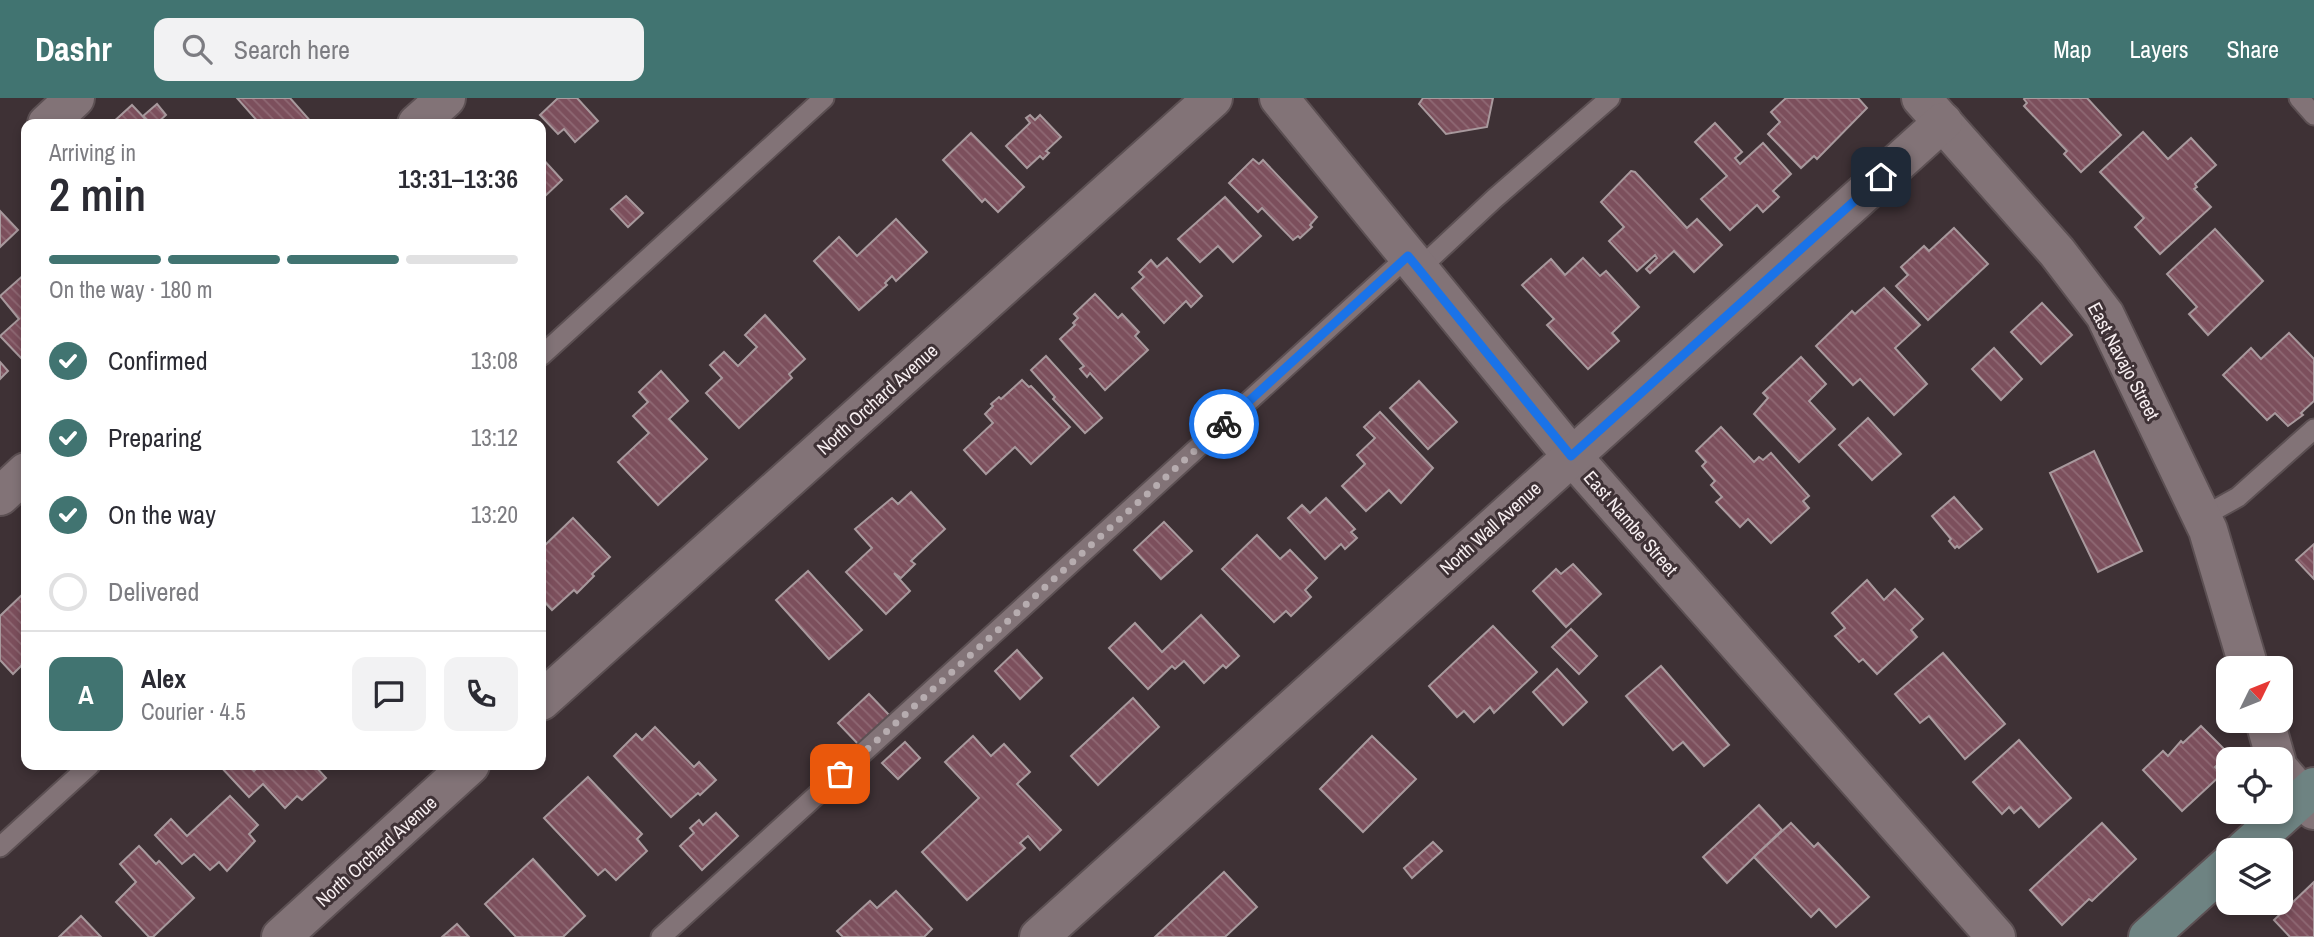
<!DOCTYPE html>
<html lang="en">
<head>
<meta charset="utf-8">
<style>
  :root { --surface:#fff; --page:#f2f2f3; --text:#2b2b33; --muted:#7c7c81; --line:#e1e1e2; --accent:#417471 }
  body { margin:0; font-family:"Archivo Narrow",sans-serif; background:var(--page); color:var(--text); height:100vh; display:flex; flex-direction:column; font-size:26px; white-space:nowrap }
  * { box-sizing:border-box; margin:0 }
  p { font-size:23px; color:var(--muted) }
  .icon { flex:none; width:38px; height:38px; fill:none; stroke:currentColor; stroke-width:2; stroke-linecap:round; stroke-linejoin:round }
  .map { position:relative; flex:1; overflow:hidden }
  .panel { position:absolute; left:21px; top:21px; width:525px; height:651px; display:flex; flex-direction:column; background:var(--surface); border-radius:14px; box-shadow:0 4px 10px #0003 }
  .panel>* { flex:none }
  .needle { width:46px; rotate:47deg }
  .tools { position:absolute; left:2216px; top:558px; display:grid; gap:14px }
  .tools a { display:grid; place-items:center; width:77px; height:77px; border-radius:14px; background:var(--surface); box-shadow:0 4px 10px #0003; font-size:35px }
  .pin { position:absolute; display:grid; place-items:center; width:60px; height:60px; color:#fff; margin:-30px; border-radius:14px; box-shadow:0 4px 10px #0006 }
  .courier { position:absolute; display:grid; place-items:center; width:70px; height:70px; margin:-35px; border:5px solid #1a73e8; border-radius:50%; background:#fff; color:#222; box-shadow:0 2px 9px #0007 }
  .head em { font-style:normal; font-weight:600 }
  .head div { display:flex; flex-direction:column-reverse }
  .head { display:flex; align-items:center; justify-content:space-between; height:119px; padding:0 28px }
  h1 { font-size:46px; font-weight:600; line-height:52px }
  .bar { display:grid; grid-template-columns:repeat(4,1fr); gap:10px 7px; align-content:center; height:84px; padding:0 28px }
  .bar i { height:9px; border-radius:5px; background:var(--line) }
  .bar .active { background:var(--accent) }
  .bar p { grid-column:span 4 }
  .line { display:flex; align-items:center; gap:18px; padding:0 28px; border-top:2px solid var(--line) }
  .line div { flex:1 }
  .round { display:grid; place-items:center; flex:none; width:74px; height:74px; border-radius:14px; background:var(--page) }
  ol { padding:0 28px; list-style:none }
  li { display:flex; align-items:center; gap:21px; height:77px }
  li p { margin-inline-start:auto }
  li .icon { padding:7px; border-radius:50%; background:var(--accent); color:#fff; stroke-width:4 }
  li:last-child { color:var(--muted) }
  li i { width:38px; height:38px; border:4px solid var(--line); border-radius:50% }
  header { display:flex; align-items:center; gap:42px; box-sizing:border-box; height:98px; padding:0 35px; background:var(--accent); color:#fff }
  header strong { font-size:33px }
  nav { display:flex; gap:38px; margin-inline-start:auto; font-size:24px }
  .search { width:490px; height:63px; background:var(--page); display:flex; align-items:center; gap:18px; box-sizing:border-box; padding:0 24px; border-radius:14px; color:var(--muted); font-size:26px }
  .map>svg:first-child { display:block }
  .building { fill:url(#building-back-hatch); stroke:#a8999d; stroke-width:2 }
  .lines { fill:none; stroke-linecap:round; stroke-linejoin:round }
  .lane-casing { stroke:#5c5053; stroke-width:23 }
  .street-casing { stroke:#5c5053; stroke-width:42 }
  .secondary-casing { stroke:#5c5053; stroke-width:42 }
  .lane { stroke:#827377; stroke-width:19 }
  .street { stroke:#827377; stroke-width:38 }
  .secondary { stroke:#6e8382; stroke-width:38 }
  .done { stroke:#b6acaf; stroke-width:7; stroke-dasharray:0 12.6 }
  .route { stroke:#1a73e8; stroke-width:9 }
  .labels { text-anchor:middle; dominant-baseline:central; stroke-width:6; stroke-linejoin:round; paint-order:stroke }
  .street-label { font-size:19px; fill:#f7eef0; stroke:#3e3135 }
</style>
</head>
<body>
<header>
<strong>Dashr</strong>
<div class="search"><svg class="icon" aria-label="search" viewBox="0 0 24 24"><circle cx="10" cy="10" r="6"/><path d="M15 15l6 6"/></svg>Search here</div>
<nav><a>Map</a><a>Layers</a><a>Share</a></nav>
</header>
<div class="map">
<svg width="2314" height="839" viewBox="0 0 2314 839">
  <defs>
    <pattern id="building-back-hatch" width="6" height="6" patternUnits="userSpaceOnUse" patternTransform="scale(1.75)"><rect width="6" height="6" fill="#7c4f5c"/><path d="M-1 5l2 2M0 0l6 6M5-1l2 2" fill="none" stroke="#8f6974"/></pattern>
  </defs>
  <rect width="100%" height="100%" fill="#3e3135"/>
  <g class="building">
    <path d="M237 0H290L313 26H260Z"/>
    <path d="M558 0H577L598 23 575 44 564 31 558 36 540 17Z"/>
    <path d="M1423 0H1493L1487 29 1446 36 1419 6Z"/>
    <path d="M1786 0H1858L1867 10 1817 61 1814 58 1801 70 1768 36 1780 24 1771 14Z"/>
    <path d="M2025 0H2087L2121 37 2081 74 2064 56 2067 53 2024 8 2027 5 2024 1Z"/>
    <path d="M157 6 166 17 156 26H151L143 18Z"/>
    <path d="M132 7 150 26H111Z"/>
    <path d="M1030 17 1035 22 1040 17 1061 39 1046 53 1049 55 1043 61 1040 58 1027 70 1006 48 1030 25 1026 20Z"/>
    <path d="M1715 25 1742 54 1735 60 1740 66 1763 45 1791 76 1773 93 1779 99 1763 114 1757 107 1730 132 1701 101 1727 78 1695 44Z"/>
    <path d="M2143 34 2168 61 2191 40 2216 67 2195 86 2197 89 2194 91 2211 109 2160 156 2135 129 2144 120 2100 74Z"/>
    <path d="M971 35 1024 89 998 114 985 101 982 104 943 62Z"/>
    <path d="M541 59 562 82 541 102Z"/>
    <path d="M1253 61 1259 66 1263 62 1317 119 1310 127 1312 129 1300 140 1298 138 1293 142 1262 110 1258 114 1229 85Z"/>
    <path d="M1631 73 1635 74 1687 130 1697 121 1722 147 1694 174 1674 153 1650 175 1646 171 1657 160 1655 157 1637 173 1609 143 1624 129 1601 104Z"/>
    <path d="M626 98 643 115 628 129 611 111Z"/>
    <path d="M1225 99 1261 138 1233 164 1218 148 1200 164 1178 141Z"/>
    <path d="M0 113 18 132 0 149Z"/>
    <path d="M896 121 927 154 896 183 892 178 885 185 887 187 859 212 814 163 839 139 857 158Z"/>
    <path d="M1954 130 1988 166 1928 222 1896 188 1908 177 1901 169 1924 148 1929 153Z"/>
    <path d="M2215 131 2263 183 2208 237 2189 216 2197 209 2167 176Z"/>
    <path d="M1167 160 1202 198 1191 209 1186 203 1164 225 1132 190 1144 179 1139 174 1151 162 1157 169Z"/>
    <path d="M1583 160 1600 178 1606 173 1639 209 1612 235 1619 243 1588 271 1547 227 1554 221 1522 187 1551 161 1565 177Z"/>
    <path d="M26 175V259L23 262 0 238 19 221 0 198Z"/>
    <path d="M1884 190 1920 227 1895 250 1927 286 1894 317 1860 281 1853 287 1816 248 1852 213 1855 216Z"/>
    <path d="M1095 196 1118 220 1122 216 1139 234 1135 238 1148 252 1105 292 1090 275 1087 279 1080 271 1084 268 1060 241 1075 227 1073 225 1078 220 1074 216Z"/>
    <path d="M2042 205 2072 237 2041 266 2011 234Z"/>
    <path d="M765 217 805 261 789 276 792 280 739 330 706 295 722 280 710 267 724 254 738 268 757 249 745 237Z"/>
    <path d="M2289 235 2314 261V303L2301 315 2303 317 2288 328 2275 315 2267 322 2223 277 2251 250 2261 261Z"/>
    <path d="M1994 250 2022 281 2001 302 1972 271Z"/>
    <path d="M1046 258 1102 320 1085 335 1053 301 1055 299 1031 272Z"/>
    <path d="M1801 259 1826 286 1809 303 1835 331 1799 364 1754 316 1768 300 1763 295Z"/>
    <path d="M0 264 8 273 0 281Z"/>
    <path d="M661 273 688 303 669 321 707 361 658 407 618 364 649 335 633 318 648 304 639 294Z"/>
    <path d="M1022 282 1029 289 1031 288 1070 329 1031 366 1015 349 986 376 964 352 993 325 985 316 993 308 991 306 999 299 1001 301Z"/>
    <path d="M1419 283 1457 324 1428 351 1390 310Z"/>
    <path d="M1380 314 1433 370 1401 405 1389 392 1366 413 1342 388 1365 366 1357 357 1375 340 1364 329Z"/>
    <path d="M1868 320 1901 356 1872 382 1839 347Z"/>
    <path d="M1721 329 1754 364 1759 359 1763 362 1771 355 1809 398 1803 403 1809 410 1771 445 1748 421 1740 429 1716 404 1722 399 1711 387 1715 383 1702 368 1706 364 1696 353Z"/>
    <path d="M2094 353 2142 453 2098 474 2050 375Z"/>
    <path d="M911 394 945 431 911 463 915 466 901 480 894 475 910 493 886 516 846 474 872 450 855 431 892 400 898 406Z"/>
    <path d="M1954 399 1982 431 1959 450 1957 448 1955 450 1949 443 1951 441 1932 418Z"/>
    <path d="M1326 400 1355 431 1351 434 1357 440 1345 451 1341 446 1325 461 1288 420 1302 407 1310 415Z"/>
    <path d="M573 420 610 459 592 476 594 478 577 495 574 492 552 512 541 500V451Z"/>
    <path d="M1164 424 1192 453 1161 481 1134 452Z"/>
    <path d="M1257 437 1280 461 1290 452 1317 480 1305 492 1311 499 1291 518 1286 513 1274 524 1222 471Z"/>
    <path d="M2314 446V481L2296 462Z"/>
    <path d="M1573 466 1601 496 1566 529 1533 493 1556 471 1561 476Z"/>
    <path d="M808 473 862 532 829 561 776 502Z"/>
    <path d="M1867 482 1884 502 1895 491 1923 521 1911 532 1917 539 1877 576 1863 561 1859 564 1835 538 1845 530 1832 515Z"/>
    <path d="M23 496 26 499V563L13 576 0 562V518Z"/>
    <path d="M1201 517 1239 558 1226 570 1223 567 1204 585 1184 563 1175 571 1172 568 1148 591 1109 550 1135 525 1162 554Z"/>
    <path d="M1493 528 1537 574 1494 615 1490 609 1474 624 1464 613 1457 619 1429 588Z"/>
    <path d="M1571 531 1597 558 1579 576 1552 549Z"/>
    <path d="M1017 552 1042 580 1020 601 995 573Z"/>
    <path d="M1943 555 2005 626 1965 661 1929 618 1920 625 1895 596Z"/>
    <path d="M1661 568 1729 647 1704 668 1683 644 1673 652 1626 598Z"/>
    <path d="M1557 571 1587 604 1563 627 1533 594Z"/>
    <path d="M869 596 891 619 860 648 838 625Z"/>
    <path d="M1133 600 1159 629 1098 687 1071 658Z"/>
    <path d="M2201 628 2229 656 2215 669 2222 676 2182 713 2143 672 2163 653 2168 658 2181 643 2183 645Z"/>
    <path d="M655 629 694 669 699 664 716 682 700 697 698 695 671 719 614 658 636 636 642 642Z"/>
    <path d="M973 638 991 658 1004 646 1030 674 1017 686 1061 732 1040 752 1028 738 1020 745 1025 750 967 802 922 754 979 700 945 664Z"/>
    <path d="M1372 638 1416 681 1363 734 1320 691Z"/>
    <path d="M2019 642 2071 700 2039 729 2021 709 2014 715 2009 709 2002 716 1973 684Z"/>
    <path d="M905 644 920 660 898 681 882 665Z"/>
    <path d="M221 667H248L254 673 260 667H314L326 680 302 702 297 698 285 710 263 686 249 699 220 668Z"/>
    <path d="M588 679 642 736 637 741 647 753 616 782 605 771 598 777 544 720Z"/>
    <path d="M230 698 258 727 249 736 255 743 227 773 219 764 210 772 194 756 182 766 155 737 171 721 187 738Z"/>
    <path d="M1759 707 1782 732 1727 785 1703 759Z"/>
    <path d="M716 715 738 738 702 772 680 748 694 735 690 730 699 722 703 727Z"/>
    <path d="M1791 725 1814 749 1818 745 1869 799 1836 829 1819 811 1811 819 1754 759Z"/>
    <path d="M2102 725 2136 761 2092 803 2089 801 2062 827 2030 792Z"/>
    <path d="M1433 744 1442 753 1412 780 1404 770Z"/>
    <path d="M139 748 156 766 159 763 194 800 153 839H149L116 804 136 784 120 766Z"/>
    <path d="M533 761 585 818 563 839H516L485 806Z"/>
    <path d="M1224 774 1257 809 1225 839H1155Z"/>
    <path d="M2314 784V839H2290L2274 822Z"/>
    <path d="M896 793 932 831 924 839H843L837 833 870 803 877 810Z"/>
    <path d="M81 818 101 839H59Z"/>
    <path d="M457 826 469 839H442Z"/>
  </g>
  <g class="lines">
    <g class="lane-casing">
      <g id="lane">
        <path d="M2299 0 2314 17"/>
        <path d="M1419 171 1494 101 1610 0"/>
        <path d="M541 258 824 0"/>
        <path d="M2202 419 2238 399 2314 331"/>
        <path d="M0 749 90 667"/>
        <path d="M661 839 1408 158"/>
      </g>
    </g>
    <g class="street-casing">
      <g id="street">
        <path d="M1279 0 1571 357 1996 839"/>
        <path d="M1921 0 2057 154 2105 217 2208 432 2249 570"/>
        <path d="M47 26 75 0"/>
        <path d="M417 26 446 0"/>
        <path d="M0 398 26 374"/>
        <path d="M541 603 1213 0"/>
        <path d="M2265 623 2276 662"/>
        <path d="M2280 672 2314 712"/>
        <path d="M281 839 470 667"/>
        <path d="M1039 839 1943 24"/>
      </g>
    </g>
    <g class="secondary-casing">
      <g id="secondary">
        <path d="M2244 752 2314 689"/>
        <path d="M2148 839 2228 767"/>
      </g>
    </g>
    <use href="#lane" class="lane"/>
    <use href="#street" class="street"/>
    <use href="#secondary" class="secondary"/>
  </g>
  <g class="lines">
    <path class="done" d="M840 676 1224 326"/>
    <path class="route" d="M1224 326 1408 158 1571 358 1881 79"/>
  </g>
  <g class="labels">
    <g class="street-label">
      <text transform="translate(2124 263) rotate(62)">East Navajo Street</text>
      <text transform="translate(877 301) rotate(-42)">North Orchard Avenue</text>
      <text transform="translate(1631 425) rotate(49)">East Nambe Street</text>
      <text transform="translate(1490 430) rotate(-42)">North Wall Avenue</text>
      <text transform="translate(376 753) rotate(-42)">North Orchard Avenue</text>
    </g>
  </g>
</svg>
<div class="tools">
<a><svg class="needle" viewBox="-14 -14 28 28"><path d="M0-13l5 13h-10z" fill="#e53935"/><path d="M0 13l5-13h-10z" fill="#7c7c81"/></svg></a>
<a><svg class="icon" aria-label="locate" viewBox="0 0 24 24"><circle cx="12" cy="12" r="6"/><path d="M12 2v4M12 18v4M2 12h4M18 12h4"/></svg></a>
<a><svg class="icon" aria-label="layers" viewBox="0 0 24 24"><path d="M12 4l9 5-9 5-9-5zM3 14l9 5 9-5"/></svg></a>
</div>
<div class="pin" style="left:840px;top:676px;background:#ea580c"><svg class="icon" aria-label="bag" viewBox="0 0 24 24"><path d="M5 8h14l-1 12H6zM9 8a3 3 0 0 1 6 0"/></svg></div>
<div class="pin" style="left:1881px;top:79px;background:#1f2937"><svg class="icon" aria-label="home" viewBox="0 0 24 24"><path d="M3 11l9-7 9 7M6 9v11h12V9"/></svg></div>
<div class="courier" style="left:1224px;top:326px"><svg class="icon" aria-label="bike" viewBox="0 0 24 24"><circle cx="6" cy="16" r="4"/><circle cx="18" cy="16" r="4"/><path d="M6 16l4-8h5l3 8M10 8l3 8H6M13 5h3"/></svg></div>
<section class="panel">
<div class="head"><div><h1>2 min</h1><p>Arriving in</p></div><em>13:31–13:36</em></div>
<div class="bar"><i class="active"></i><i class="active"></i><i class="active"></i><i></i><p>On the way · 180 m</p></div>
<ol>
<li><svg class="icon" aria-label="check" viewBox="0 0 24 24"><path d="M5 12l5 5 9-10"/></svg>Confirmed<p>13:08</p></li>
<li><svg class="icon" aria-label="check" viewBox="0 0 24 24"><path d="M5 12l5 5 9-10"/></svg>Preparing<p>13:12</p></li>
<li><svg class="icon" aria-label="check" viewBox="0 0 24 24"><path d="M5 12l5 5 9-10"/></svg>On the way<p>13:20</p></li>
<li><i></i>Delivered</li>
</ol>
<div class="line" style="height:126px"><b class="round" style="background:var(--accent);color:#fff">A</b><div><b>Alex</b><p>Courier · 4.5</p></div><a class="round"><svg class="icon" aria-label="chat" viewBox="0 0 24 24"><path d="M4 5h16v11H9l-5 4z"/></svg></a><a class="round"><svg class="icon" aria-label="phone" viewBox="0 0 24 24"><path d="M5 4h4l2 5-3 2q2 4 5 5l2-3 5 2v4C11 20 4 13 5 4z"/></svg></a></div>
</section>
</div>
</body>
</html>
